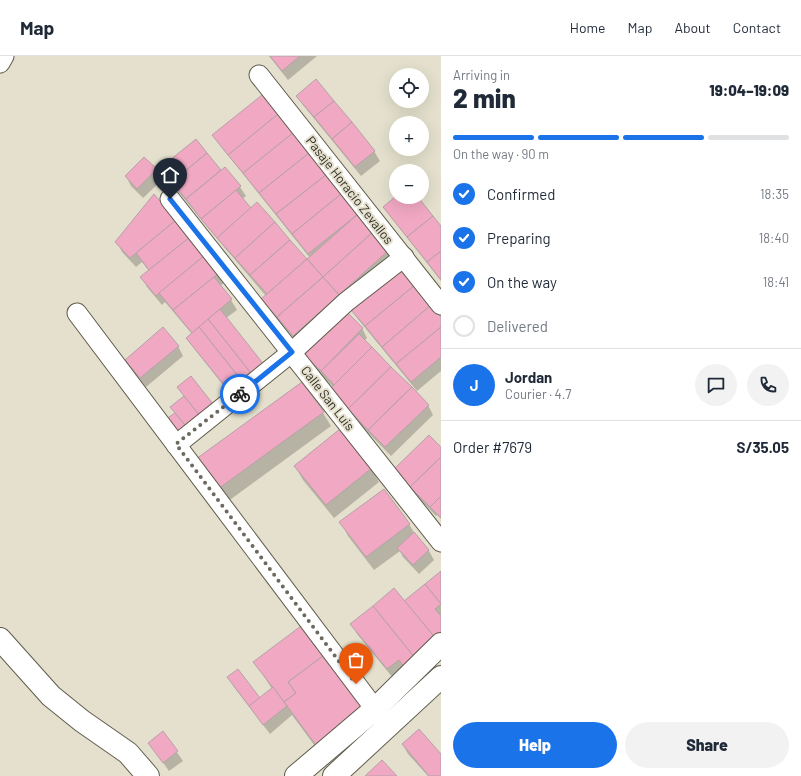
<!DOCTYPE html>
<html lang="en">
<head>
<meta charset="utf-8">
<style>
  :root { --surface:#fff; --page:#f2f2f3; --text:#1f2937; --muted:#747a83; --line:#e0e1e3; --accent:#1a73e8 }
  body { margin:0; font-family:Barlow,sans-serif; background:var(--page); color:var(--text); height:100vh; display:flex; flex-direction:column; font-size:15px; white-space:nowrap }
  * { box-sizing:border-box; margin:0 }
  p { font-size:13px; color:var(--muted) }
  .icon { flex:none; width:22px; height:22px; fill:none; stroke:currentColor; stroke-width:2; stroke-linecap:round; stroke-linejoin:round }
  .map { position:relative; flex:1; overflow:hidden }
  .drawer { display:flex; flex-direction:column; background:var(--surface); width:360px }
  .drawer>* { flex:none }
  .controls { position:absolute; left:389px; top:12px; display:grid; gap:8px }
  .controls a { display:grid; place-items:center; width:40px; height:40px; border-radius:50%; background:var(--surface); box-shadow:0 4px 16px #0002; font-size:20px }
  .pin { position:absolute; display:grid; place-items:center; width:34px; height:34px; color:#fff; margin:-41px -17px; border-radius:50% 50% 50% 0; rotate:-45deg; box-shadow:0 0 4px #0007 }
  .pin .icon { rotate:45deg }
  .courier { position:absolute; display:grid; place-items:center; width:40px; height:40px; margin:-20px; border:3px solid #1a73e8; border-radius:50%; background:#fff; color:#222; box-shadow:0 1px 5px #0007 }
  .headline em { font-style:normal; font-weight:800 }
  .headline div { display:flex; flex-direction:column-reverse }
  .headline { display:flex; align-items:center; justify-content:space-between; height:68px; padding:0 12px }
  h1 { font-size:26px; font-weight:800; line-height:30px }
  .bar { display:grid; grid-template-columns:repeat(4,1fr); gap:6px 4px; align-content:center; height:48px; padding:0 12px }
  .bar i { height:5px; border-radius:3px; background:var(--line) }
  .bar .current { background:var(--accent) }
  .bar p { grid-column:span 4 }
  .line { display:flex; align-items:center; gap:10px; padding:0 12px; border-top:1px solid var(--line) }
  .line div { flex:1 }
  .round { display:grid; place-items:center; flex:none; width:42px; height:42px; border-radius:21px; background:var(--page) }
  ol { padding:0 12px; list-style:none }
  li { display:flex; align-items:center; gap:12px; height:44px }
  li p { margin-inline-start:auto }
  li .icon { padding:4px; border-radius:50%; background:var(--accent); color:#fff; stroke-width:4 }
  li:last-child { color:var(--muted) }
  li i { width:22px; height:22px; border:2px solid var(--line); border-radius:50% }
  .primary-button { display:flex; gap:8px; margin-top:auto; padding:8px 12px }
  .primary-button a { flex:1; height:46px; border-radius:24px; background:var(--accent); color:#fff; font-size:16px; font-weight:800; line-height:46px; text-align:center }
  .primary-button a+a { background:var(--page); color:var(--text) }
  header { display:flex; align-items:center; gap:24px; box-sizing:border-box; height:56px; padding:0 20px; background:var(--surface); border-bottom:1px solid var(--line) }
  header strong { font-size:19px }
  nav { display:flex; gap:22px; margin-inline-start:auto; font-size:14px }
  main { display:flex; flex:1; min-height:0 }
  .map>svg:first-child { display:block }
  .shadow { fill:#0003 }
  .building { fill:#f1a8c3; stroke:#b5a1a8 }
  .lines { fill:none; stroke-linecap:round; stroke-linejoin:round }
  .street-casing { stroke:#5f5b4b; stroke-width:21 }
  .secondary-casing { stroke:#5f5b4b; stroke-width:24 }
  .street { stroke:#fff; stroke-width:19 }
  .secondary { stroke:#fff; stroke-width:22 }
  .done { stroke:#6c6a5e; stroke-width:4; stroke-dasharray:0 7.2 }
  .route { stroke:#1a73e8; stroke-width:5 }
  .labels { text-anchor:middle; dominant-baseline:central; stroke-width:4; stroke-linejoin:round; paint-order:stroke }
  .street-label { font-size:13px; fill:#2c2a23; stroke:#e4e0cd }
</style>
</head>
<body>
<header>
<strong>Map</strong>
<nav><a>Home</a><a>Map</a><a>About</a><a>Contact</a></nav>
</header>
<main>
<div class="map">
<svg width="441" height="720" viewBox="0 0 441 720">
  <rect width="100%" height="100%" fill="#e4e0cd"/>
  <g class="shadow">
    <path d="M269 0H317L288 24Z"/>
    <path d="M297 40 374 95 380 105 361 120 303 49Z"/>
    <path d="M213 79 341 139 389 195 394 204 299 288 268 253 262 244 266 240 224 191 167 122 162 112 196 85 221 116 225 112 240 131 246 140 242 143 251 153 307 204 310 202 219 88Z"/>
    <path d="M144 102 156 114 162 124 143 142 131 130 126 120Z"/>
    <path d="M384 151 441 171V225L390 160Z"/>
    <path d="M117 186 218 217 224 227 220 230 231 244 237 254 226 262 264 311 234 343 193 291 187 282 192 278 165 246 162 249 147 231 142 221 149 215 142 206 136 211 122 196Z"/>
    <path d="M352 253 441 263V315L417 335 357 262Z"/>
    <path d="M362 272 367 282 364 285 428 349 433 359 391 400 336 344 333 331 311 309 305 299Z"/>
    <path d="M178 290 183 300 146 331 132 314 126 304Z"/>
    <path d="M323 357 331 370 227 446 205 417Z"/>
    <path d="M441 393V463L437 459 436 460 400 423Z"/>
    <path d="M295 410 371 412 379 426 334 462 303 424Z"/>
    <path d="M341 466 409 468 417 482 429 495 434 504 419 518 403 501 400 495 374 514 348 480Z"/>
    <path d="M441 516V601L393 622 357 578 352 568 404 546Z"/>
    <path d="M255 606 372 670 326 705 292 659 270 678 234 631 228 621 259 643 272 633Z"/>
    <path d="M163 676 183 705 169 715 149 687Z"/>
    <path d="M403 689 441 699V720H428L408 698Z"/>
  </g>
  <g class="building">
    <path d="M270 0H300L282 15Z"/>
    <path d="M316 23 334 45 314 61 296 40Z"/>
    <path d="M262 39 278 58 228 99 212 79Z"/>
    <path d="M334 45 352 66 332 83 314 61Z"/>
    <path d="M278 58 293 77 243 117 228 99Z"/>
    <path d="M352 66 375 95 355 111 332 83Z"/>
    <path d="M293 77 309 97 259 137 243 117Z"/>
    <path d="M196 83 207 97 172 126 160 112Z"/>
    <path d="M207 97 221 114 186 143 172 126Z"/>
    <path d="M309 97 326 119 276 158 259 137Z"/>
    <path d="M144 101 157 113 137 133 125 120Z"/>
    <path d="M225 111 241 130 201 163 186 143Z"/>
    <path d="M326 119 341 138 292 178 276 158Z"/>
    <path d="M236 134 251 152 217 182 201 163Z"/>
    <path d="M154 138 176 164 130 202 115 186Z"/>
    <path d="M341 138 358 158 308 198 292 178Z"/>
    <path d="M396 140 418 141 433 160 407 181 383 151Z"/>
    <path d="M257 146 275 166 235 202 217 182Z"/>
    <path d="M358 158 373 176 323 221 307 203Z"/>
    <path d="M433 160 441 170V195L427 206 407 181Z"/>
    <path d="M176 164 190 181 149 214 136 197Z"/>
    <path d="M275 166 290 184 250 219 235 202Z"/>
    <path d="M373 176 389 194 339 239 323 221Z"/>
    <path d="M190 181 205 199 156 240 140 221Z"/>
    <path d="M290 184 307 203 267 238 250 219Z"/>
    <path d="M441 195V224L427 206Z"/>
    <path d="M205 199 219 217 173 254 159 237Z"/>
    <path d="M307 203 323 221 277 261 261 243Z"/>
    <path d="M400 212 415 229 365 270 350 253Z"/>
    <path d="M214 221 232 243 192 277 173 254Z"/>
    <path d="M323 221 339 239 293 280 277 261Z"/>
    <path d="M415 229 431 249 382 291 365 270Z"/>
    <path d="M431 249 441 261V271L396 308 382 291Z"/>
    <path d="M220 253 265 310 253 320 208 263Z"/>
    <path d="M346 255 363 272 321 315 304 299Z"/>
    <path d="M208 263 250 316 241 324 199 271Z"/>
    <path d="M163 271 179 290 140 322 125 304Z"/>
    <path d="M199 271 241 324 228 334 186 282Z"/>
    <path d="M441 271V301L411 326 396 308Z"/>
    <path d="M359 278 372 291 334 329 321 315Z"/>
    <path d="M372 291 391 311 348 353 329 334Z"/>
    <path d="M391 311 412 331 368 374 348 353Z"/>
    <path d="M191 320 217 353 203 364 177 331Z"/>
    <path d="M302 326 324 356 218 433 196 403Z"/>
    <path d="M412 331 429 349 385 391 368 374Z"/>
    <path d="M184 340 203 364 190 375 170 351Z"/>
    <path d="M175 357 188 373 180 379 166 363Z"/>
    <path d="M340 373 372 412 326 449 294 410Z"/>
    <path d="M429 379 441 391V401L410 431 393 414Z"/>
    <path d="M441 401V440L430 451 410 431Z"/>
    <path d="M384 433 410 468 366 501 339 466Z"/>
    <path d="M441 440V462L430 451Z"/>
    <path d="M414 476 429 494 413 509 397 492Z"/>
    <path d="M441 515V548L425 528Z"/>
    <path d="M425 528 441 548 435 553 441 560V581L437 584 404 545Z"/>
    <path d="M394 532 437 584 415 602 373 550Z"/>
    <path d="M373 550 415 602 404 611 399 604 387 613 350 568Z"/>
    <path d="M301 570 323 600 288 626 296 637 284 646 253 606Z"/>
    <path d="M323 600 365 656 318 692 284 646 296 637 288 626Z"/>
    <path d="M238 613 260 642 249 650 227 621Z"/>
    <path d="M273 631 287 650 263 669 249 650Z"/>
    <path d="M419 673 441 698V720H429L402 688Z"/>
    <path d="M163 675 178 695 163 707 148 687Z"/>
    <path d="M382 704 397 720H365Z"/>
  </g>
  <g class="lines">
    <g class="street-casing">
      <g id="street">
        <path d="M0 7 4 0"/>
        <path d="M259 19 441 249"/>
        <path d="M170 143 441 486"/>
        <path d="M77 257 384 665"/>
        <path d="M176 389 292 296 346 246 404 201"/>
      </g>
    </g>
    <g class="secondary-casing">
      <g id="secondary">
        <path d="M0 583 51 640 82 665 128 697 148 720"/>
        <path d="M296 720 375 653 441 588"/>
        <path d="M334 720 441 621"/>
      </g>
    </g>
    <use href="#street" class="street"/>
    <use href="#secondary" class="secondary"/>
  </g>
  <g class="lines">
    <path class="done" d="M240 338 176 388 356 628"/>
    <path class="route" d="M170 143 292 296 240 338"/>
  </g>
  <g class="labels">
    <g class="street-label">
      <text transform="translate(350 134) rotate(52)">Pasaje Horacio Zevallos</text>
      <text transform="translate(328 342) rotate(52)">Calle San Luis</text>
    </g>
  </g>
</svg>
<div class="controls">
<a><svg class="icon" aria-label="locate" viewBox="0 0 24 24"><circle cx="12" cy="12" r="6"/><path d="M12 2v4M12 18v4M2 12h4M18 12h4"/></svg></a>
<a>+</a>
<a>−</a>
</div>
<div class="pin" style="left:356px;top:628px;background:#ea580c"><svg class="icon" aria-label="bag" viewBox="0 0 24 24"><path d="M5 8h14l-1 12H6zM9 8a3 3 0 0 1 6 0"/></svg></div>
<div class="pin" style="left:170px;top:143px;background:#1f2937"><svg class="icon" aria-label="home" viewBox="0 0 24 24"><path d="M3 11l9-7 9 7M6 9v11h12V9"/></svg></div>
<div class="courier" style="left:240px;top:338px"><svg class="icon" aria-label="bike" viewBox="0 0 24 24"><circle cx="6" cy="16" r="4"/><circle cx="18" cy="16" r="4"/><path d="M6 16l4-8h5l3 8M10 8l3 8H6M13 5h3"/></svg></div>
</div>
<section class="drawer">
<div class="headline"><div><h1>2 min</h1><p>Arriving in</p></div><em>19:04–19:09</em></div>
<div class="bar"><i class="current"></i><i class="current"></i><i class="current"></i><i></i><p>On the way · 90 m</p></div>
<ol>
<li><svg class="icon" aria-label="check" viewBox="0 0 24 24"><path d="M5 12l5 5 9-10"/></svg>Confirmed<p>18:35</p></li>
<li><svg class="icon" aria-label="check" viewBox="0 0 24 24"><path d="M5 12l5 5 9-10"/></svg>Preparing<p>18:40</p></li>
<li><svg class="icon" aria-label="check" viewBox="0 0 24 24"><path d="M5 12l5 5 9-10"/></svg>On the way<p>18:41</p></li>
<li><i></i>Delivered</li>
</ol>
<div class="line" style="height:72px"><b class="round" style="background:var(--accent);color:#fff">J</b><div><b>Jordan</b><p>Courier · 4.7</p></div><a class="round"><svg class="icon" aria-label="chat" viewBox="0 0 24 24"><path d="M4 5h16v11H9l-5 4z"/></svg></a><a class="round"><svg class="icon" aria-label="phone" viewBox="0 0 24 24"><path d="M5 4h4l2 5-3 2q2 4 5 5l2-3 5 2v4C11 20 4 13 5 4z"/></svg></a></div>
<div class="line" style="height:52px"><div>Order #7679</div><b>S/35.05</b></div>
<div class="primary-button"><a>Help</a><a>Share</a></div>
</section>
</main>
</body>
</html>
